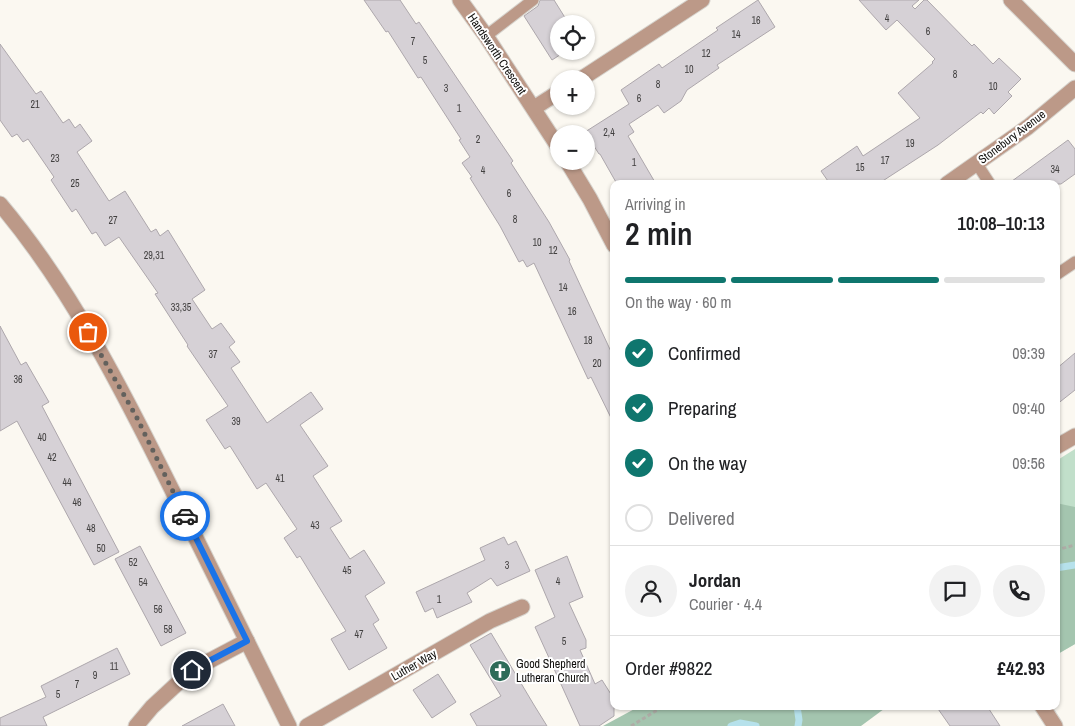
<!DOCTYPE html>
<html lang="en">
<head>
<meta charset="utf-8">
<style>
  :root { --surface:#fff; --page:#f2f2f2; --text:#202124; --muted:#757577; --line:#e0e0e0; --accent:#0f766e }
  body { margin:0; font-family:"Archivo Narrow",sans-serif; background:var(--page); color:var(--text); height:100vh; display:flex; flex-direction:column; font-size:19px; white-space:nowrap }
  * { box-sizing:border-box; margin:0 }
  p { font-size:16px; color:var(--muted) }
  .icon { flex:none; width:28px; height:28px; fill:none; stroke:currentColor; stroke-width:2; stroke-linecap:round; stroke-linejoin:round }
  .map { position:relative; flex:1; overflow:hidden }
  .side { position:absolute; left:610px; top:180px; width:450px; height:530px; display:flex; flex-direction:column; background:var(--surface); border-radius:10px; box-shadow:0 1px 4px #0004 }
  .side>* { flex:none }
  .fabs { position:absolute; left:550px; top:15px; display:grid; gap:10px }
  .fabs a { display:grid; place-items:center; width:45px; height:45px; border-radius:50%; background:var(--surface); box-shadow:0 1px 4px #0004; font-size:25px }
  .pin { position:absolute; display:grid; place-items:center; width:42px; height:42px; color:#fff; margin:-21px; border:2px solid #fff; border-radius:50%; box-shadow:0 1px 5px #0007 }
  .courier { position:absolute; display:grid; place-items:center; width:50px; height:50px; margin:-25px; border:4px solid #1a73e8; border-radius:50%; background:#fff; color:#222; box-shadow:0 1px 6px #0007 }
  .overview em { font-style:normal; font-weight:600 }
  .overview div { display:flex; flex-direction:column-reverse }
  .overview { display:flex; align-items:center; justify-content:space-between; height:85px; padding:0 15px }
  h1 { font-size:32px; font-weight:600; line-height:38px }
  .bar { display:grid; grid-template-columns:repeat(4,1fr); gap:8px 5px; align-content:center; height:60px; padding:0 15px }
  .bar i { height:6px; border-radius:4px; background:var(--line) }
  .bar .selected { background:var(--accent) }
  .bar p { grid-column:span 4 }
  .line { display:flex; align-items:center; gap:12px; padding:0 15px; border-top:1px solid var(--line) }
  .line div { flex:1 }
  .round { display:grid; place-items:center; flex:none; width:52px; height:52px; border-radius:26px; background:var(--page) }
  ol { padding:0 15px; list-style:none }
  li { display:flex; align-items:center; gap:15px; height:55px }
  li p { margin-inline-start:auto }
  li .icon { padding:5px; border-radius:50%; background:var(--accent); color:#fff; stroke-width:4 }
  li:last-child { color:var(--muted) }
  li i { width:28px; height:28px; border:2px solid var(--line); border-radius:50% }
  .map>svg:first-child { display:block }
  .green { fill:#c1dfca }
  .forest { fill:#a4c5af }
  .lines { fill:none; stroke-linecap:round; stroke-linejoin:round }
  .stream { stroke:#b6e1eb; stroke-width:7 }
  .building { fill:#d6d1d6; stroke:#ada7ac }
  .lane-casing { stroke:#d6d3cd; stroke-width:13 }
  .street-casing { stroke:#d6d3cd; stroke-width:17 }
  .path { stroke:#aeaca6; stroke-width:3; stroke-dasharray:4 2.5; stroke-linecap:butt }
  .lane { stroke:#bc9988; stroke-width:11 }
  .street { stroke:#bc9988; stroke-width:15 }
  .done { stroke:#63615d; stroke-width:5; stroke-dasharray:0 9 }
  .route { stroke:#1a73e8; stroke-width:6 }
  .labels { text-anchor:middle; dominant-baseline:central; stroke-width:4; stroke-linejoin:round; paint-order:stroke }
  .number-label { font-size:10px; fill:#424040 }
  .street-label { font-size:12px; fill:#11100e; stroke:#fff }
  .poi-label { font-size:12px; fill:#11100e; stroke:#fff; text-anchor:start }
</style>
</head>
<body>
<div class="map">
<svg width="1075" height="726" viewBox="0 0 1075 726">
  <rect width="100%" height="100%" fill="#fbf8f1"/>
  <path class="green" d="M1075 449V644L1056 655V461Z"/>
  <g class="forest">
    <path d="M1056 503 1075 507V644L1056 655Z"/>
    <path d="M640 706H888L861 726H603Z"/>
  </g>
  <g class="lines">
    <g class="stream">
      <path d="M1056 568 1075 565"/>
      <path d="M797 706 799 720 798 726"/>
      <path d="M731 726 740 723 756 726"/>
    </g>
  </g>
  <g class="building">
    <path d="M364 0H400L416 24 419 22 513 161 511 163 549 222 570 260 569 261 614 358V424L591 377 588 379 534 263 527 267 523 260 519 262 500 226 470 178 472 177 462 163 470 157 459 140 461 139 421 77 418 78 388 31 386 32Z"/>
    <path d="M540 0H554L569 24H559V51H566L552 60 524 16 538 6Z"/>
    <path d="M758 0 775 27 717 65 719 68 687 90 681 101 664 113 658 105 629 124 634 132 628 136 656 184H617L600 154H599L585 132 629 104 621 90 659 64 662 68 718 30 716 28Z"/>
    <path d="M859 0H919L912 6 915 9 924 0H927L972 46 974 44 993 64 999 58 1021 79 1008 92 1012 96 994 114 989 108 983 114 981 112 938 145 878 184H830L821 171 857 146 863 156 920 118 898 93 933 63 932 62 935 59 897 20 886 30Z"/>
    <path d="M0 44 36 94 41 91 63 123 69 119 75 128 80 124 92 141 77 152 109 201 125 191 151 232 156 229 160 236 168 230 205 290 192 299 212 329 221 323 235 342 229 347 240 362 231 368 267 423 311 392 323 409 300 425 328 466 313 476 342 521 330 528 350 559 364 550 385 583 365 596 379 620 373 624 387 648 349 670 331 639 346 631 300 556 297 558 284 538 297 529 266 483 257 489 230 446 225 449 206 420 228 406 187 346 188 345 155 294 158 293 119 237 105 246 96 232 92 234 76 209 72 212 51 180 54 177 28 139 23 142 17 134 12 137 0 120Z"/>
    <path d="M1068 140 1075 149V174L1061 184H1008Z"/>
    <path d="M0 326 21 365 26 362 49 402 42 406 119 552 94 565 17 421 0 431Z"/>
    <path d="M1075 353V390L1056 405V369Z"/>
    <path d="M504 537 508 545 516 541 530 571 497 586 491 578 467 593 472 602 437 618 433 608 425 612 416 592 485 560 480 548Z"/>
    <path d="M140 546 186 633 161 646 115 559Z"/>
    <path d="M567 556 583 597 569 603 586 640V648L580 650 595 684 602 680 614 699V716L599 726H580L535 627 555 617 535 570Z"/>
    <path d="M491 633 534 705 547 726H477L470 714 501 696 470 645Z"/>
    <path d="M117 648 130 674 43 717 47 726H0V718L46 697 41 686Z"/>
    <path d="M438 674 456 702 432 718 413 690Z"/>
    <path d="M223 704 235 726H182Z"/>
    <path d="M936 706H987L1000 726H950Z"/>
  </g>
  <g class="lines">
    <g class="lane-casing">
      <g id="lane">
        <path d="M486 36 533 0"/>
        <path d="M977 164 990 184"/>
        <path d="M1056 275 1075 262"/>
      </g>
    </g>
    <g class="street-casing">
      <g id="street">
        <path d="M460 0 486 36 559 148"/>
        <path d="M1011 0 1075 64"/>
        <path d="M581 79 702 0"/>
        <path d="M534 108 559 92"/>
        <path d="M567 161 590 199 614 245"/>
        <path d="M947 184 1028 127 1075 88"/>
        <path d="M0 204C71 288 124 393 173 492 212 570 250 648 289 726"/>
        <path d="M1056 447 1075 436"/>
        <path d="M1042 706 1055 726"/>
        <path d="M136 726 152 707 192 670 247 641"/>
        <path d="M307 726 490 621 522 607"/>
      </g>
    </g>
    <g class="path">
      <path d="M1056 550 1075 545"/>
      <path d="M631 726 664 706"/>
    </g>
    <use href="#lane" class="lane"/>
    <use href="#street" class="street"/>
  </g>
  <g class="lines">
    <path class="done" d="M88 332 136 416 185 516"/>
    <path class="route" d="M185 516 247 641 192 670"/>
  </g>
  <defs>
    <g id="church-disc" transform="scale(1.125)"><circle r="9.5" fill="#2d6b58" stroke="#fff"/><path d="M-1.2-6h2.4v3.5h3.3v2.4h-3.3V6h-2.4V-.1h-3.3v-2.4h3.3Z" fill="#fff"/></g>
  </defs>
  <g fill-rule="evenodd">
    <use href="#church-disc" x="500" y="671"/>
  </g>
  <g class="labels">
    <g class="number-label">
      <text x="887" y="18">4</text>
      <text x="756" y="20">16</text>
      <text x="928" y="31">6</text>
      <text x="736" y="34">14</text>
      <text x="413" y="41">7</text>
      <text x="706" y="53">12</text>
      <text x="425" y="60">5</text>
      <text x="689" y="69">10</text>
      <text x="955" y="74">8</text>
      <text x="658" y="84">8</text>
      <text x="993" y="86">10</text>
      <text x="446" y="88">3</text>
      <text x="639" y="98">6</text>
      <text x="35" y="104">21</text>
      <text x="459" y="108">1</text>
      <text x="609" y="132">2,4</text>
      <text x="478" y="139">2</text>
      <text x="910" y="143">19</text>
      <text x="55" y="158">23</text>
      <text x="885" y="160">17</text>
      <text x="634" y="162">1</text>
      <text x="860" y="167">15</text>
      <text x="1055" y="169">34</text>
      <text x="483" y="170">4</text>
      <text x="75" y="183">25</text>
      <text x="509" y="193">6</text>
      <text x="515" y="219">8</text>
      <text x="113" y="220">27</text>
      <text x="537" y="242">10</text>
      <text x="553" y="250">12</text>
      <text x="154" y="255">29,31</text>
      <text x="563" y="287">14</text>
      <text x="181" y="307">33,35</text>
      <text x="572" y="311">16</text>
      <text x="588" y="340">18</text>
      <text x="213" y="354">37</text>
      <text x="597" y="363">20</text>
      <text x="18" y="379">36</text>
      <text x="236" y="421">39</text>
      <text x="42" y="437">40</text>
      <text x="52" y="457">42</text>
      <text x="280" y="478">41</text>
      <text x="67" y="482">44</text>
      <text x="77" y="502">46</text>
      <text x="315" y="525">43</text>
      <text x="91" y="528">48</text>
      <text x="101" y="548">50</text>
      <text x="133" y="562">52</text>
      <text x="507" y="565">3</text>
      <text x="347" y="570">45</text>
      <text x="558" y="581">4</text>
      <text x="143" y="582">54</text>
      <text x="439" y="599">1</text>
      <text x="158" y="609">56</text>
      <text x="168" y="629">58</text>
      <text x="359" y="634">47</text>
      <text x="564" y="641">5</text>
      <text x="114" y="666">11</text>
      <text x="95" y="675">9</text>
      <text x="77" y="684">7</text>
      <text x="58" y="694">5</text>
    </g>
    <g class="street-label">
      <text transform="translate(497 54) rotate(56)">Handsworth Crescent</text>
      <text transform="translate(1012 137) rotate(-37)">Stonebury Avenue</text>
      <text transform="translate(414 665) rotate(-30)">Luther Way</text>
    </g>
    <g class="poi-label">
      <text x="516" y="664">Good Shepherd<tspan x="516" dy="14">Lutheran Church</tspan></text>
    </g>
  </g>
</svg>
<div class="fabs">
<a><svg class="icon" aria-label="locate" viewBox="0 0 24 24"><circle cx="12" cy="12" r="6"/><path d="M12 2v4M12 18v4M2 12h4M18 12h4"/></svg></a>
<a>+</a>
<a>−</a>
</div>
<div class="pin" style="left:88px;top:332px;background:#ea580c"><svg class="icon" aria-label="bag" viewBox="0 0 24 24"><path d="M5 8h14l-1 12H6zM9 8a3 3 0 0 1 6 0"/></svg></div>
<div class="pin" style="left:192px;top:670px;background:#1f2937"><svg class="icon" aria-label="home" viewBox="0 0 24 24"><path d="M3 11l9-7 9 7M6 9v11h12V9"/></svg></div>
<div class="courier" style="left:185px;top:516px"><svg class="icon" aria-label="car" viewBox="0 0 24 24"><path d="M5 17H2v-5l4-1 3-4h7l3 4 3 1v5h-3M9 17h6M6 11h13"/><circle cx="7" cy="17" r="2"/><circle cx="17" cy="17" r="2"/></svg></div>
<section class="side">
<div class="overview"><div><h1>2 min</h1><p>Arriving in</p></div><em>10:08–10:13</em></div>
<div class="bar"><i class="selected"></i><i class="selected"></i><i class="selected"></i><i></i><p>On the way · 60 m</p></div>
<ol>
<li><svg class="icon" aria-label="check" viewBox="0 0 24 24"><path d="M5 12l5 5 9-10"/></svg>Confirmed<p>09:39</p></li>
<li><svg class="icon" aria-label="check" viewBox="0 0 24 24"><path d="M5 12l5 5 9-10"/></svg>Preparing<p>09:40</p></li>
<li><svg class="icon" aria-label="check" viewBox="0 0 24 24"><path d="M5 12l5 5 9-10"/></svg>On the way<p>09:56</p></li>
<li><i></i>Delivered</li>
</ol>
<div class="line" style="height:90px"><a class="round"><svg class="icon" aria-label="person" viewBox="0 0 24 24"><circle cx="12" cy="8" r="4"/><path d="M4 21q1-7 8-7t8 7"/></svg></a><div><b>Jordan</b><p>Courier · 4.4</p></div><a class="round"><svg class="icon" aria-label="chat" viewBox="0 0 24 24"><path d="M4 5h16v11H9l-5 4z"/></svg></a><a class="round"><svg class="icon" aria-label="phone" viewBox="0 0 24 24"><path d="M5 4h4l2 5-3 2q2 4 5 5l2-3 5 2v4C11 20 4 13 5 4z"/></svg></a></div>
<div class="line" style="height:65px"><div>Order #9822</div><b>£42.93</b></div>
</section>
</div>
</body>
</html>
